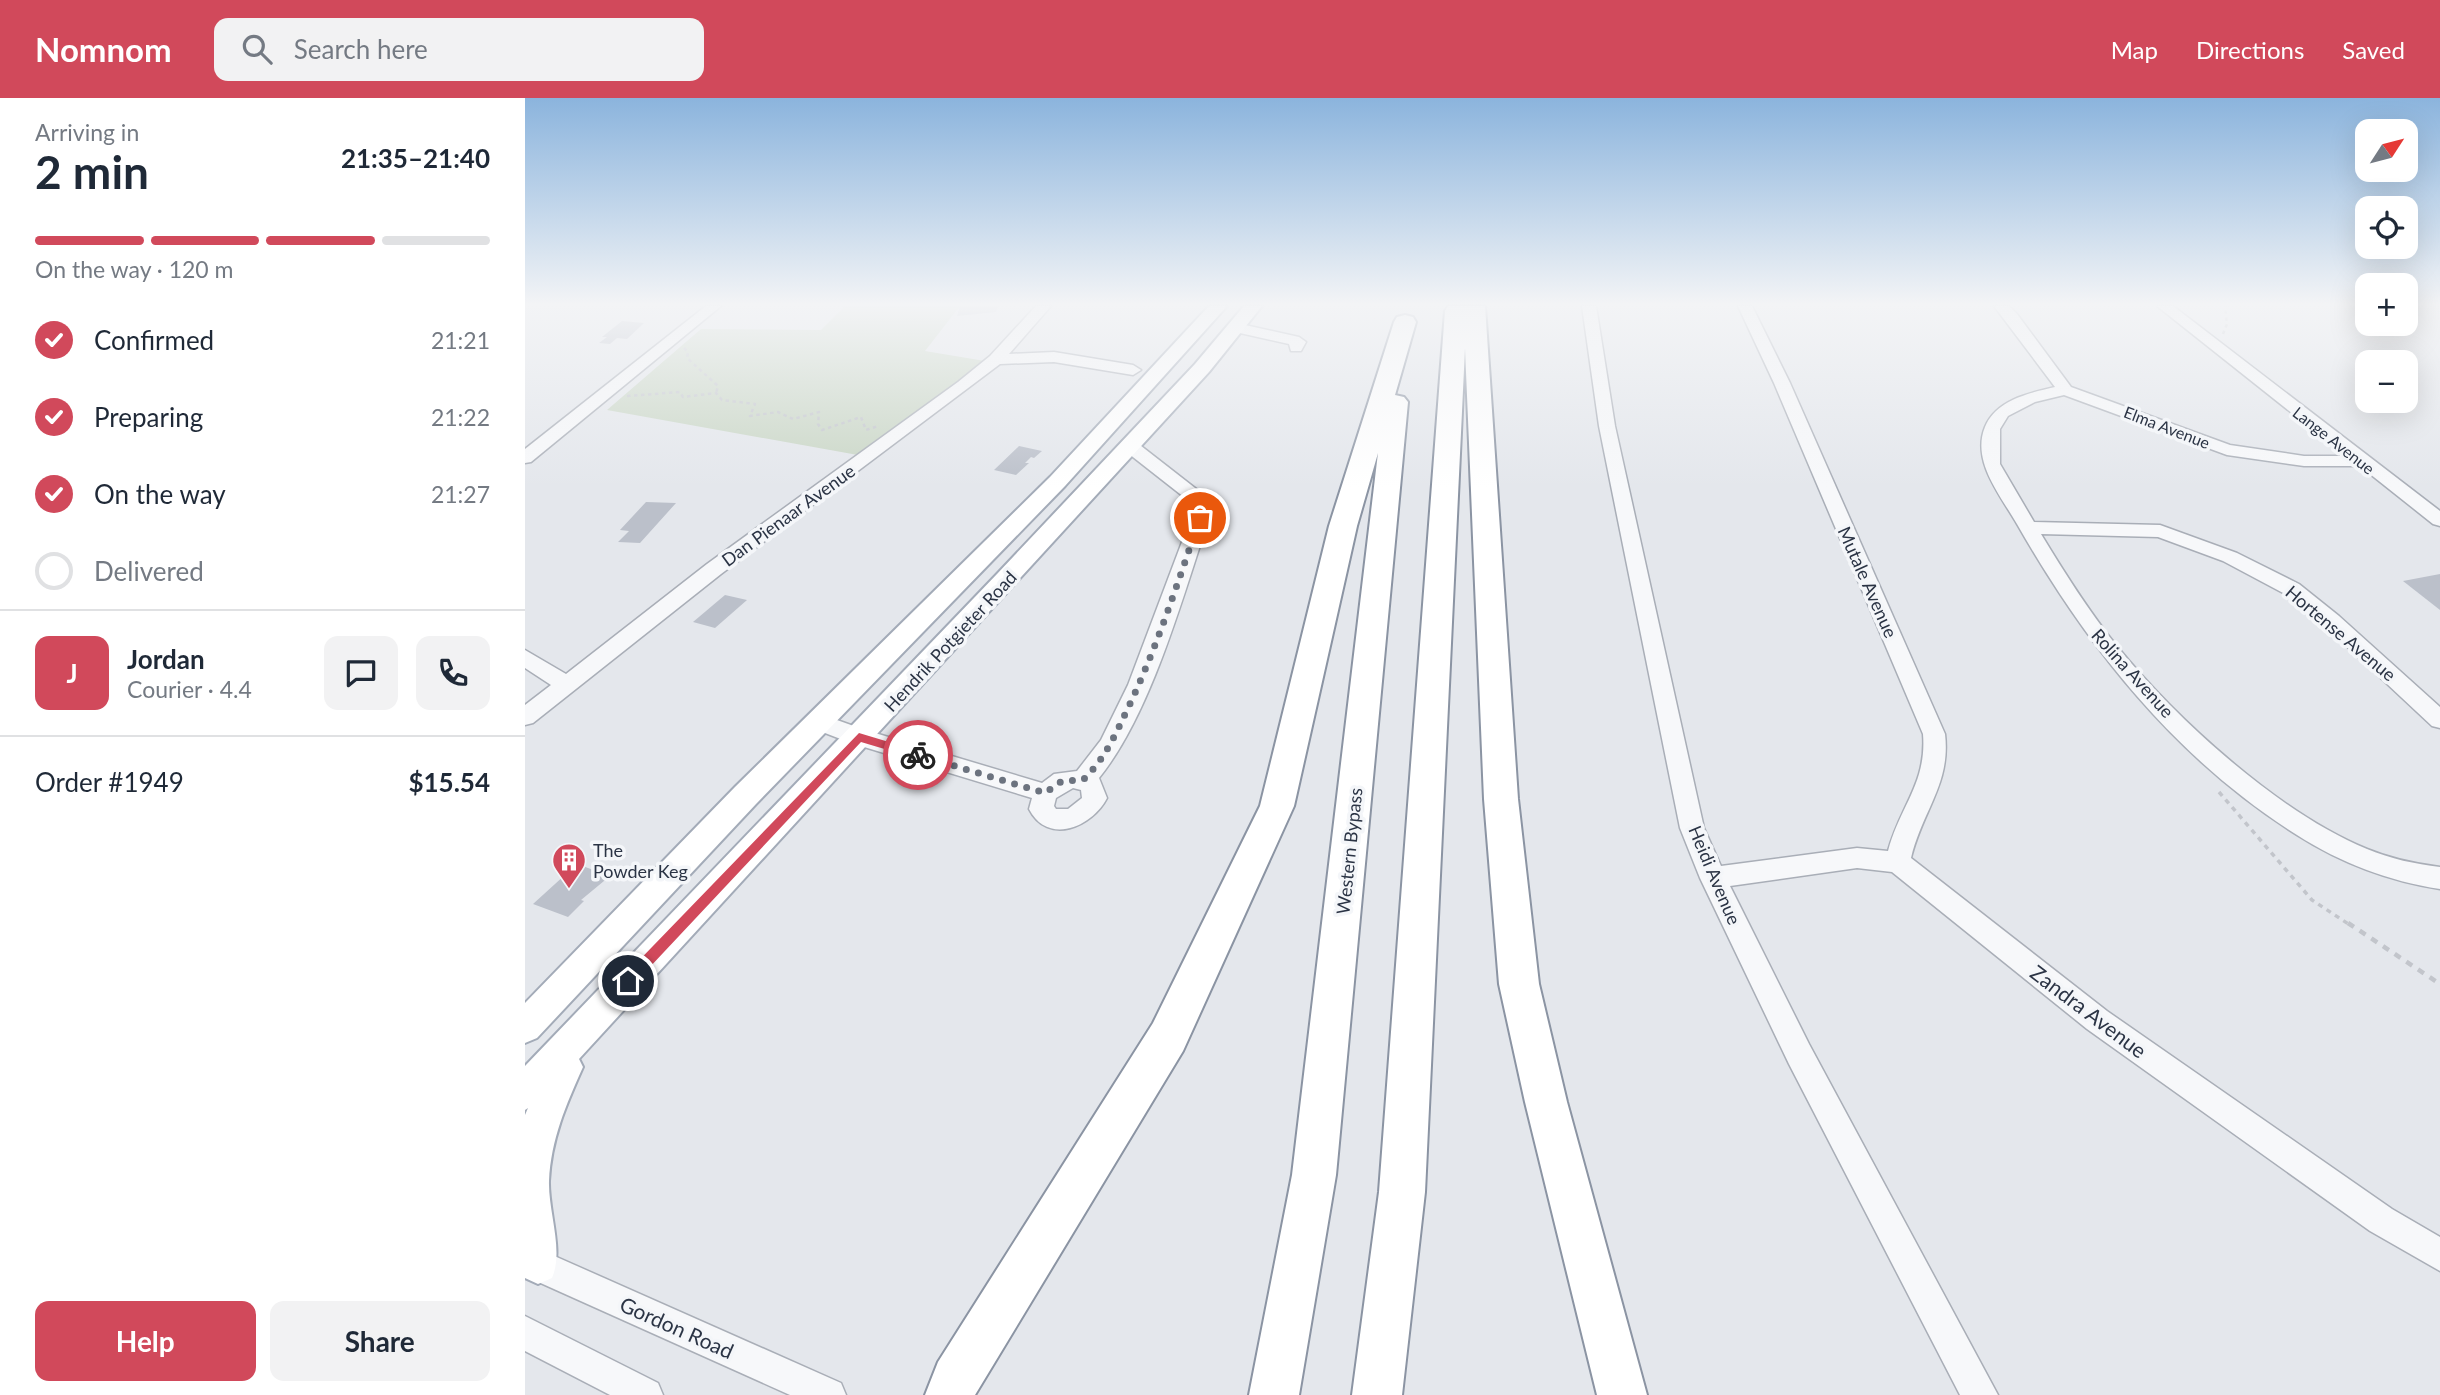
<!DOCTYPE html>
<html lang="en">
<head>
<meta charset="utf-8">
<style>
  :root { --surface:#fff; --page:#f2f2f3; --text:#1f2937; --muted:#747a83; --line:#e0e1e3; --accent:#d1495b }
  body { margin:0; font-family:Lato,sans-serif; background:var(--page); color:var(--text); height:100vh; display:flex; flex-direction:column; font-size:26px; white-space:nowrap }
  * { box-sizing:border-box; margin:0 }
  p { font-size:23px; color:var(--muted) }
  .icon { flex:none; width:38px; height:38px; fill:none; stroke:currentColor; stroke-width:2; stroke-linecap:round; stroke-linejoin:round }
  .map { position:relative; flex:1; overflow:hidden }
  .panel { display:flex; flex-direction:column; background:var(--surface); width:525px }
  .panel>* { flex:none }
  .needle { width:46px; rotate:54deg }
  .controls { position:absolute; left:1830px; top:21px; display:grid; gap:14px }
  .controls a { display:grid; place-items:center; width:63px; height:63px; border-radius:14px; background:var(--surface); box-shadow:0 7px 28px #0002; font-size:35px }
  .pin { position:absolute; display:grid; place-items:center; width:60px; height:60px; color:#fff; margin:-30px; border:4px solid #fff; border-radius:50%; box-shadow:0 2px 7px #0007 }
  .courier { position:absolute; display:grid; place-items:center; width:70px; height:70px; margin:-35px; border:5px solid #d1495b; border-radius:50%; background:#fff; color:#222; box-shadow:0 2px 9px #0007 }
  .overview em { font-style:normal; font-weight:700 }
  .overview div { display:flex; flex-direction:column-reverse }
  .overview { display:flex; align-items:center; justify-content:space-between; height:119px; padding:0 35px }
  h1 { font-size:46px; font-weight:700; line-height:52px }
  .bar { display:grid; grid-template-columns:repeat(4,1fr); gap:10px 7px; align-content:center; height:84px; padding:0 35px }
  .bar i { height:9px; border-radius:5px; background:var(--line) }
  .bar .on { background:var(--accent) }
  .bar p { grid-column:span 4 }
  .line { display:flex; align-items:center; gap:18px; padding:0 35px; border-top:2px solid var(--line) }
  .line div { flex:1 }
  .round { display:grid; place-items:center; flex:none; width:74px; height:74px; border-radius:14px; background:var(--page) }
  ol { padding:0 35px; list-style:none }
  li { display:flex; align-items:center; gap:21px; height:77px }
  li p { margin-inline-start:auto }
  li .icon { padding:7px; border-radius:50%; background:var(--accent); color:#fff; stroke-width:4 }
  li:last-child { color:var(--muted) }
  li i { width:38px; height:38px; border:4px solid var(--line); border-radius:50% }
  .cta { display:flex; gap:14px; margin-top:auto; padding:14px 35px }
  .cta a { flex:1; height:80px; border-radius:14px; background:var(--accent); color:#fff; font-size:28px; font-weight:700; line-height:80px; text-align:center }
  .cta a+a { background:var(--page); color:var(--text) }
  header { display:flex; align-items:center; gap:42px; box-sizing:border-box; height:98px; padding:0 35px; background:var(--accent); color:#fff }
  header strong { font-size:33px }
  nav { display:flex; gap:38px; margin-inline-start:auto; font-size:24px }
  .search { width:490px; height:63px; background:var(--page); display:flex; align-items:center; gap:18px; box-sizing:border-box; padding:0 24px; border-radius:14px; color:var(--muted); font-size:26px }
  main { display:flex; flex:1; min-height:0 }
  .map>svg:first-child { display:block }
  .green { fill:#c9d6c5 }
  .building { fill:#bbc0ca }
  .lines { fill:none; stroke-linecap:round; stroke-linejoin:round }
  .minor-casing { stroke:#a9aeb7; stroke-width:3 }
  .major-casing { stroke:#a3abb8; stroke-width:4 }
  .highway-casing { stroke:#8b94a3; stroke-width:4 }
  .path-far2 { stroke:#c2c5cb; stroke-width:2.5; stroke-dasharray:3.5 3.5; stroke-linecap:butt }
  .path-far1 { stroke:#c2c5cb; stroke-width:3.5; stroke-dasharray:5 5; stroke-linecap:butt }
  .path { stroke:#c2c5cb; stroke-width:4.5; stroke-dasharray:7 7; stroke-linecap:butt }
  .minor { fill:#f7f8fa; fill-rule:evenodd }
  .major { fill:#fff; fill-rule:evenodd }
  .highway { fill:#fff; fill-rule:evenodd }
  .route { fill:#d1495b }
  .done { stroke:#6c737f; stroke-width:7; stroke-dasharray:0 12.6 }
  .labels { text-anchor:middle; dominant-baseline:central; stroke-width:7; stroke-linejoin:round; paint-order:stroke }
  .far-street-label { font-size:16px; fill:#2b3445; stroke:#f4f6f9 }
  .street-label { font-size:18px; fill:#2b3445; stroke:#f4f6f9 }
  .poi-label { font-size:18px; fill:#2b3445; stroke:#f4f6f9; text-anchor:start }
  .near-street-label { font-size:21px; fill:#2b3445; stroke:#f4f6f9 }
</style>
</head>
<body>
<header>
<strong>Nomnom</strong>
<div class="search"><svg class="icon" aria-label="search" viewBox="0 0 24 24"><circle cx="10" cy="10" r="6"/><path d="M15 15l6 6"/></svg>Search here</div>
<nav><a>Map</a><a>Directions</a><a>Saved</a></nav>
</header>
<main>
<section class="panel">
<div class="overview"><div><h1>2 min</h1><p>Arriving in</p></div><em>21:35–21:40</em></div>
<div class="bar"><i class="on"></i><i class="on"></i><i class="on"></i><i></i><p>On the way · 120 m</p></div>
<ol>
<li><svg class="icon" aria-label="check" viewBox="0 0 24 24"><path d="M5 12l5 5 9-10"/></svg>Confirmed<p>21:21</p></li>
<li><svg class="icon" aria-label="check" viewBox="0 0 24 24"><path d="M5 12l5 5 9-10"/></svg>Preparing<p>21:22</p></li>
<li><svg class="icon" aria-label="check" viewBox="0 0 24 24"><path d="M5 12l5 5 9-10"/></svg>On the way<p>21:27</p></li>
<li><i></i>Delivered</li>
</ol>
<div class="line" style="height:126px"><b class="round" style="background:var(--accent);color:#fff">J</b><div><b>Jordan</b><p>Courier · 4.4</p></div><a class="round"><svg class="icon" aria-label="chat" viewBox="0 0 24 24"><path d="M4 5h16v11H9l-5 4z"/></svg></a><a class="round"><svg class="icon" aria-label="phone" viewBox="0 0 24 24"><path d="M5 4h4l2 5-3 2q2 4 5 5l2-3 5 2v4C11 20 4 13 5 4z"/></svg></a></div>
<div class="line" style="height:91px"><div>Order #1949</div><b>$15.54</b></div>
<div class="cta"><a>Help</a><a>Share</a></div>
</section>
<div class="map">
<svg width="1915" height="1297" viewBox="0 0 1915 1297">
  <rect width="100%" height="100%" fill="#e4e7ec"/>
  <path class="green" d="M320 208H435L400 253 472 265 344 359 82 312 176 231 296 232Z"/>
  <g class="building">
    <path d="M435 208H473L471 214 432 218Z"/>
    <path d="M97 223 119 225 102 241 92 240 85 246 74 245 82 239H77Z"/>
    <path d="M494 348 517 353 509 360 506 359 500 365H504L491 377 469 372Z"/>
    <path d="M121 404 151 405 115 445 93 444 104 433 95 432Z"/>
    <path d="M1915 476V512L1878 483Z"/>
    <path d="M200 497 222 502 190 530 168 524Z"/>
    <path d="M52 766 85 778 56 802 59 803 43 819 8 806Z"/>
  </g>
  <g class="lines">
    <g class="minor-casing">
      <g id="minor">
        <path d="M181 208H196L6 364 0 365V351Z"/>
        <path d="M511 208H526L484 256 529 254 608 267 616 272 608 277 529 264 475 266 196 476 8 625 0 627V607L26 587 0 570V552L41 576 182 466 433 284 465 258Z"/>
        <path d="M1057 208H1071L1090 328 1179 730 1196 768 1332 750 1363 753C1375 708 1402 685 1398 636L1249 285 1213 208H1227L1265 285 1420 636C1426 686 1397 713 1386 760L1582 913 1867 1111 1915 1139V1173L1845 1133 1562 931 1367 774 1332 770 1205 788 1284 946 1473 1297H1435L1264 966 1175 780 1155 730 1074 328Z"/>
        <path d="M1469 208H1484L1492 216 1546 289 1705 347 1779 358H1821L1632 208H1648L1915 413V428L1908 426 1835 368H1779L1702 357 1539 297 1510 304 1483 318 1475 331V366L1509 424 1635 427 1712 455 1774 486 1814 518 1915 609V630L1907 628 1800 528 1760 496 1698 463 1633 439 1516 436C1539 474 1563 512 1591 547 1651 621 1754 715 1842 751 1866 761 1890 766 1915 769V791C1863 783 1816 765 1772 737 1650 660 1563 550 1492 426 1476 398 1446 363 1460 329 1471 302 1504 295 1530 289Z"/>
        <path d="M711 225 774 239 781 244 776 253H766L764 246 706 233 703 230 706 227Z"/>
        <path d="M605 343 611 344 679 397 684 420C658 498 626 616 574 680L582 700C567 729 523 748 504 711L507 700 326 645 287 630 284 624 287 618 295 616 340 632 517 685 529 676 552 673 576 642 603 587 666 420 664 403 599 352 596 348 599 344ZM548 690 556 692 557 700 543 711H531L529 708 531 700Z"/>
        <path d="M0 1145 316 1285 321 1297H265L0 1178Z"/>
        <path d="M0 1218 133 1285 138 1297H85L0 1253Z"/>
      </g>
    </g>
    <g class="major-casing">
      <g id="major">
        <path d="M684 208H702L540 388 231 706 12 940 0 945V905L210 689 525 379Z"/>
        <path d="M719 208H737L684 274 54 961 58 969C41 1007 26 1041 24 1083 23 1114 39 1152 27 1180L13 1186 0 1180V1017L3 1010 0 1012V968L472 476 670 266Z"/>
      </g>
    </g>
    <g class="highway-casing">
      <g id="highway">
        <path d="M923 208H960L993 701 1014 886 1042 1004 1122 1297H1072L1000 1004 974 886 959 701 940 250 900 1094 877 1297H827L854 1094 920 213Z"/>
        <path d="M880 217 888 219 891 224 870 297 879 299 883 304 811 1077 774 1297H724L767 1077 853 355 832 428 769 708 658 953 450 1297H400L413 1264 628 925 735 708 804 428 869 224 872 219Z"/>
      </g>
    </g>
    <g class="path-far2">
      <path d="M1698 236 1702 226 1700 208"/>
      <path d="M159 250 163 254 162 260 193 288 191 295"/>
      <path d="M102 298 155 294 158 299 191 295 197 302 230 306 225 318 253 314 268 321 294 314 293 326 297 332 336 319 341 332 353 328"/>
    </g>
    <path class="path-far1" d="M1694 694 1787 802 1825 827"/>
    <path class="path" d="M1823 825 1915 886"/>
    <use href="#minor" class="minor"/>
    <use href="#major" class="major"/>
    <use href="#highway" class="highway"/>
  </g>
  <linearGradient id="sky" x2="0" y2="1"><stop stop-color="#8bb4dd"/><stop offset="0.53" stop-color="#f3f4f6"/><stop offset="1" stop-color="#f3f4f6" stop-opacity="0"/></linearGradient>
  <rect width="1915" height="389" fill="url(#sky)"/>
  <path class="route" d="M334 635 397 654 398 657 393 661 336 644 108 887H98V879Z"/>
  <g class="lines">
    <path class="done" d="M393 657 520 695 537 683 558 682C580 661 590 637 603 610 632 549 653 484 675 420"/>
  </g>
  <defs>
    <g id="building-pin" transform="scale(1.75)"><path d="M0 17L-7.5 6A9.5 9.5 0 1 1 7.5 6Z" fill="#d1495b" stroke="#f4f6f9"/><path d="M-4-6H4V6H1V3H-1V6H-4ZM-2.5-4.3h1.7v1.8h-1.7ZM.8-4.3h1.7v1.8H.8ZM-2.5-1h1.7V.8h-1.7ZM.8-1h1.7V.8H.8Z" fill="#fff"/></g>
  </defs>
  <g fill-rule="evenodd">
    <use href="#building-pin" x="44" y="762"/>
  </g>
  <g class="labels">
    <g class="far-street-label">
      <text transform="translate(1642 329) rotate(21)">Elma Avenue</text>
      <text transform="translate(1809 342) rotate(38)">Lange Avenue</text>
    </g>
    <g class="street-label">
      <text transform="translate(263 417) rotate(-36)">Dan Pienaar Avenue</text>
      <text transform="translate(1343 484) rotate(66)">Mutale Avenue</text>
      <text transform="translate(1816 535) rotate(40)">Hortense Avenue</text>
      <text transform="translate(425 543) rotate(-47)">Hendrik Potgieter Road</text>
      <text transform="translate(1608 575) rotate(48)">Rolina Avenue</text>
      <text transform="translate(824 753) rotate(-84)">Western Bypass</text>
      <text transform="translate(1190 777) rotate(67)">Heidi Avenue</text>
    </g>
    <g class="poi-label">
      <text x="68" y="752">The<tspan x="68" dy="21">Powder Keg</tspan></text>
    </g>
    <g class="near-street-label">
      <text transform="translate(1564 913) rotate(37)">Zandra Avenue</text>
      <text transform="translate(152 1229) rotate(24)">Gordon Road</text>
    </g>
  </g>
</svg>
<div class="controls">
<a><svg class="needle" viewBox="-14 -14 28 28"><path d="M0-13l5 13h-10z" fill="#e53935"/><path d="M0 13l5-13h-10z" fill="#747a83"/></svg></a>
<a><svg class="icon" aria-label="locate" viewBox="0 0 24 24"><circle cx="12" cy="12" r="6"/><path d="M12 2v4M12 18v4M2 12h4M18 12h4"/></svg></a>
<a>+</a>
<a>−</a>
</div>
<div class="pin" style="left:675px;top:420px;background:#ea580c"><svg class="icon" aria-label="bag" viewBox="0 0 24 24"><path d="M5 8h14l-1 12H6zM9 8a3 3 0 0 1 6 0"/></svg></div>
<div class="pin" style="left:103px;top:883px;background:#1f2937"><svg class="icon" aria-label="home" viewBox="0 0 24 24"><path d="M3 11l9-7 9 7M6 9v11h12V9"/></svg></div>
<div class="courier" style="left:393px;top:657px"><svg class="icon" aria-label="bike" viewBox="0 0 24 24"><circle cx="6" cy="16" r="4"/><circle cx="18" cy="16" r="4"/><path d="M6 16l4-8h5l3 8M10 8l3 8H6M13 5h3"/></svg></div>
</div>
</main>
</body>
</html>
